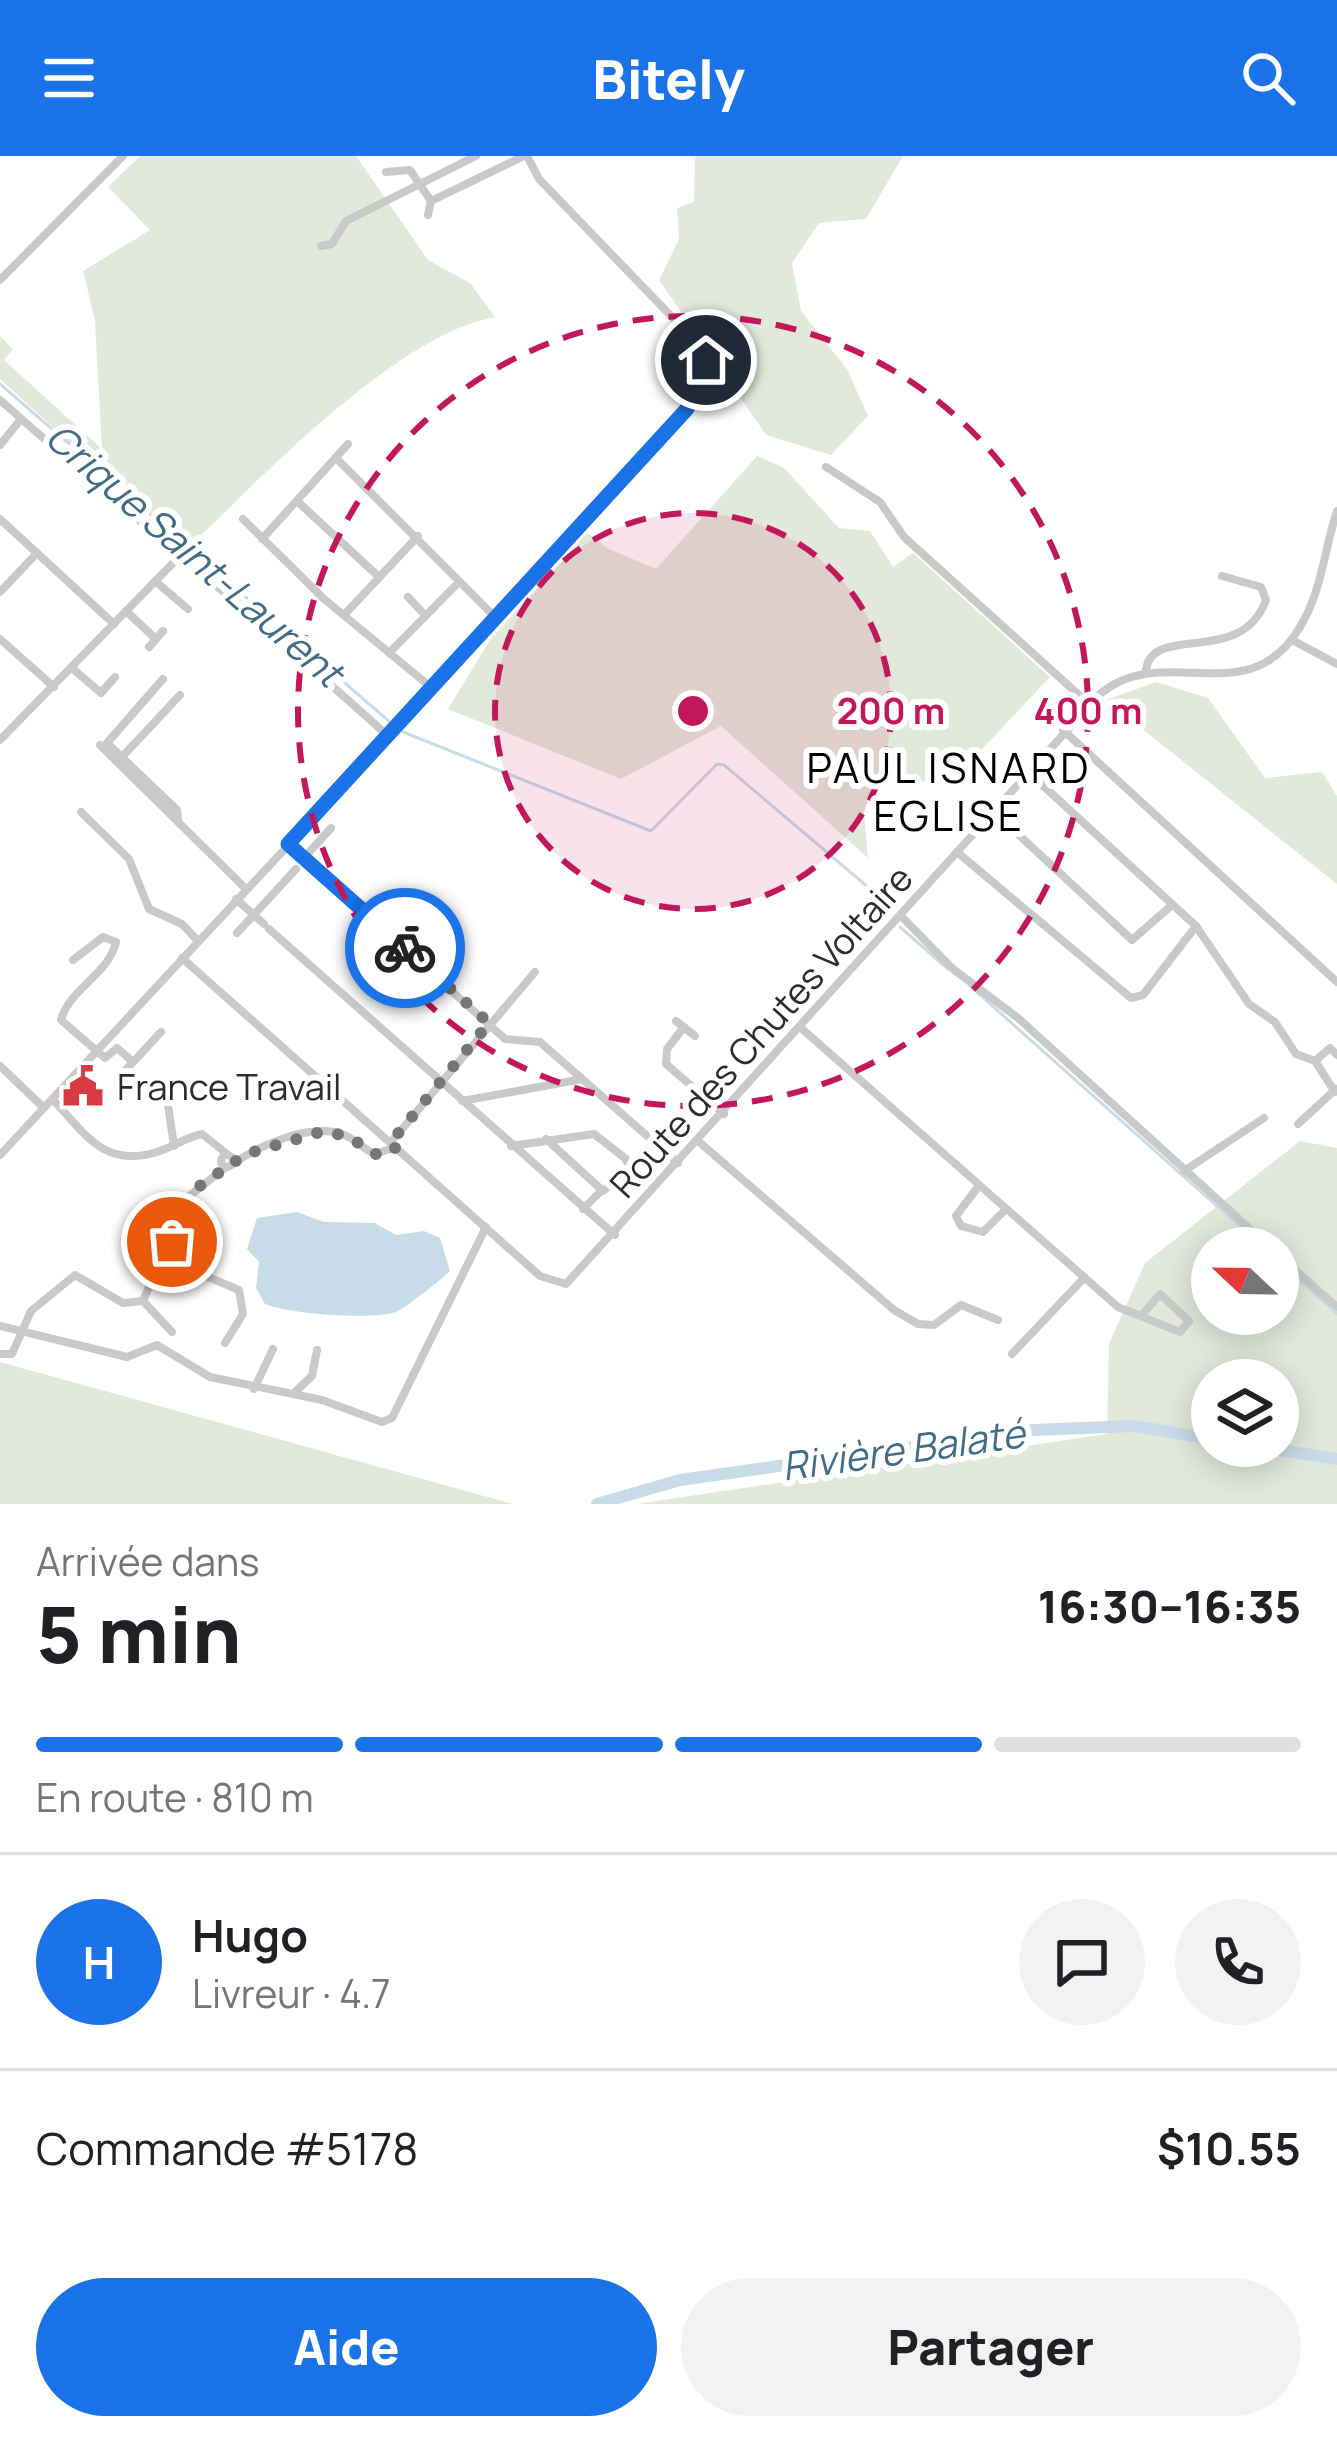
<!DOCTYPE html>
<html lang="fr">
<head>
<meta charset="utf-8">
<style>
  :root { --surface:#fff; --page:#f2f2f2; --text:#202124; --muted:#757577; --line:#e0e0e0; --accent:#1a73e8 }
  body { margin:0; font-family:Manrope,sans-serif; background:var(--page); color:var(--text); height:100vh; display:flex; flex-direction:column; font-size:45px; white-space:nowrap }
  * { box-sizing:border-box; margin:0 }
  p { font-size:39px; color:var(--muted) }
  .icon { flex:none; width:66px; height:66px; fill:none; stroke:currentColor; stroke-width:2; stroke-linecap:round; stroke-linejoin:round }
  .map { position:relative; height:1348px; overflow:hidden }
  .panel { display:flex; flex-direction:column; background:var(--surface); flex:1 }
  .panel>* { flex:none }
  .needle { width:78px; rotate:292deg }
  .buttons { position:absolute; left:1191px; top:1071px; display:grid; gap:24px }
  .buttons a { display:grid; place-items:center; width:108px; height:108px; border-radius:50%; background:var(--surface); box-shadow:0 6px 30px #0003; font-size:60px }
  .pin { position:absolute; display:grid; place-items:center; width:102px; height:102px; color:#fff; margin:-51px; border:6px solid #fff; border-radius:50%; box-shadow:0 3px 12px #0007 }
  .courier { position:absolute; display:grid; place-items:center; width:120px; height:120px; margin:-60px; border:9px solid #1a73e8; border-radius:50%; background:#fff; color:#222; box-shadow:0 3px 15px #0007 }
  .head em { font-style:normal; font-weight:800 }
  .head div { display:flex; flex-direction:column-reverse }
  .head { display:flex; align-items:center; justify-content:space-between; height:204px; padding:0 36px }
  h1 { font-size:78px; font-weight:800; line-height:90px }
  .bar { display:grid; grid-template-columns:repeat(4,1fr); gap:18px 12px; align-content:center; height:144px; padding:0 36px }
  .bar i { height:15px; border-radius:9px; background:var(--line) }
  .bar .current { background:var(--accent) }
  .bar p { grid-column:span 4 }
  .line { display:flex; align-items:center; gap:30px; padding:0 36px; border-top:3px solid var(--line) }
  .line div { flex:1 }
  .round { display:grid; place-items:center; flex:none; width:126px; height:126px; border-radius:63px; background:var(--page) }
  .cta { display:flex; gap:24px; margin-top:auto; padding:24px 36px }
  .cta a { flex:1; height:138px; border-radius:72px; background:var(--accent); color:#fff; font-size:48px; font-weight:800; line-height:138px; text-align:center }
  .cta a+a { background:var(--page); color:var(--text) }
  header { display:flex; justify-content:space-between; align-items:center; height:156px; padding:0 36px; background:var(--accent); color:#fff; font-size:54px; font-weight:800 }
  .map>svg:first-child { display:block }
  .green { fill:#e2e9db; fill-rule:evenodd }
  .water { fill:#c8dbe8 }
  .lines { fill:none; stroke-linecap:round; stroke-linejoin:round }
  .stream { stroke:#c8dbe8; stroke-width:3 }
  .river { stroke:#c8dbe8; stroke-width:12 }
  .minor { stroke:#c9c9c9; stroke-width:8 }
  .done { stroke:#767676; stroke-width:12; stroke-dasharray:0 21.6 }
  .route { stroke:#1a73e8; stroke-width:15 }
  .ring { fill:none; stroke:#c2185b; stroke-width:6; stroke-dasharray:21 15 }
  .labels { text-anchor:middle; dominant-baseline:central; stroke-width:12; stroke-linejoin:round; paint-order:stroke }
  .street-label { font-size:36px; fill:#2c2c2c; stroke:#fff }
  .poi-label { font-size:36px; fill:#2c2c2c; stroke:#fff; text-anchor:start }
  .water-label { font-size:39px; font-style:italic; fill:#416c88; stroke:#fff }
  .quarter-label { font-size:42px; letter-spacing:3px; fill:#000; stroke:#fff }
  .centre { fill:#c2185b; stroke:#fff; stroke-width:6 }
  .ring-label { font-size:36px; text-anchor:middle; font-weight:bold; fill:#c2185b; stroke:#fff; stroke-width:12; stroke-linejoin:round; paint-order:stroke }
</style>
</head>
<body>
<header><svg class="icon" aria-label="menu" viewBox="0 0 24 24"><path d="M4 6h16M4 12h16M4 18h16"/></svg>Bitely<svg class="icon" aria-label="search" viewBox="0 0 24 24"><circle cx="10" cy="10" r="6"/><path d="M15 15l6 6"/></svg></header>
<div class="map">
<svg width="1337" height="1348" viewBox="0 0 1337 1348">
  <rect width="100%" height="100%" fill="#fff"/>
  <g class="green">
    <path d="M140 0H356L428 104 470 127 495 161C397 178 259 324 187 393L0 223V180L13 193 4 204 102 293 95 165 83 115 150 74 108 31Z"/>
    <path d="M695 0H903L866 63 819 67 792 107 801 155 847 213 868 260 831 299 766 279 659 124 679 83 677 52 694 46Z"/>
    <path d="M757 300 784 312 839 372 870 375 893 411 913 397 1050 521 949 628 875 620 864 657 868 702 721 570 621 623 448 553 490 484 587 377 609 393 656 413Z"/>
    <path d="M1156 526 1208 542 1265 622 1322 616 1337 640V728L1106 544Z"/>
    <path d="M1300 985 1337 992V1348H636L1107 1278 1109 1188 1145 1107ZM1212 1092H1278V1158H1212ZM1212 1224H1278V1290H1212Z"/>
    <path d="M0 1206 513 1348H0Z"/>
  </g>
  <path class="water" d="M297 1056 324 1066 375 1067 396 1079 424 1075 440 1082 450 1115C446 1120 404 1153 398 1155 376 1165 289 1158 265 1148L256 1132 259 1106 247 1093 257 1062Z"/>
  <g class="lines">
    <g class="stream">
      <path d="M0 228 391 567"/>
      <path d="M403 576 651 675 717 608 724 609 875 737 891 758"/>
      <path d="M900 771 948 813"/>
      <path d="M970 830 1264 1092"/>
      <path d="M1278 1105 1337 1158"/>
    </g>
    <g class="river">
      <path d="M1253 1290 1337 1303"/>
      <path d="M597 1348 680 1324 1033 1274 1134 1270 1212 1283"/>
    </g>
    <g class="minor">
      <path d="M386 16 410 14 431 45 428 59"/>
      <path d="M431 45 524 0"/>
      <path d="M321 90 332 88 346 65 476 0"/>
      <path d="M0 124 123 0"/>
      <path d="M0 244C128 358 261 464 388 580"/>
      <path d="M0 289 21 263"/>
      <path d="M336 302 498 464"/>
      <path d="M826 311 880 346 904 381 1090 549"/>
      <path d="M297 345 379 421"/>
      <path d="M0 363 114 468"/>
      <path d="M243 363 324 443 432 532"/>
      <path d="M262 383 348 288"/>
      <path d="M155 425 188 453"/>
      <path d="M0 436 37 397"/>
      <path d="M408 441 425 459"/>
      <path d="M126 455 156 483"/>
      <path d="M345 458 418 380"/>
      <path d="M0 483 54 531"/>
      <path d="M1292 484 1337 508"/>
      <path d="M149 491 163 475"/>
      <path d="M389 497 458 427"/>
      <path d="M72 512 101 537 115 521"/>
      <path d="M1146 513C1154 467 1242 511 1266 444L1261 431 1222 420"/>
      <path d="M163 523 107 587 177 654 178 663"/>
      <path d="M1063 574 1337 826"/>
      <path d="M0 584 178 402"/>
      <path d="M100 589 246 733"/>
      <path d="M122 601 180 539"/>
      <path d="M1027 615 1196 770"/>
      <path d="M993 655 1132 784 1172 749"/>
      <path d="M81 656 129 703 149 753 182 768 198 785"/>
      <path d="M288 688 505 883 540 886 678 1007"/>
      <path d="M957 696 1131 842 1143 839 1196 770 1249 848 1275 866 1296 898 1315 905 1335 936"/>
      <path d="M304 702 331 672"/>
      <path d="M236 743 264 768"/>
      <path d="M901 760 953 813 1018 862 1271 1092"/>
      <path d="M269 773 615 1079"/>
      <path d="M237 777 296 713"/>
      <path d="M182 802 540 1120 566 1128 1100 538C1164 484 1248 559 1300 471 1322 435 1324 394 1337 355"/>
      <path d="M73 804 103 781 116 786C109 818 69 833 61 864L105 902 117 892 132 905"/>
      <path d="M676 865 695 880"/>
      <path d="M684 871 667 893 666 908 724 958"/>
      <path d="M801 872 1118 1151 1180 1176 1189 1165 1160 1138 1141 1160"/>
      <path d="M161 876 122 918 127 929 183 926 193 941 205 937"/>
      <path d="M1315 905 1330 892 1337 899"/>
      <path d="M0 910 44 952"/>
      <path d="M52 943C84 975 102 1013 157 996 172 991 187 981 202 978L227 998"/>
      <path d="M462 945 577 924"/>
      <path d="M168 949 174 990"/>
      <path d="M1298 968 1336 933"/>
      <path d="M698 985 894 1154 918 1168 934 1169 961 1149 998 1164"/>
      <path d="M391 986 535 816"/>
      <path d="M511 990 594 978 626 1003 629 1013 603 1035 546 983"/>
      <circle cx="227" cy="1005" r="6"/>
      <path d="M0 999 498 464 701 235 706 204 698 188 539 23 527 0"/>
      <path d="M233 1008C260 989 309 967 342 978 355 983 363 992 374 998L397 991"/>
      <path d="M1184 1015 1264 962"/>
      <path d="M978 1031 956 1060 961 1070 983 1076 1005 1054"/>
      <path d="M583 1053 602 1034"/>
      <path d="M1278 1099 1337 1151"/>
      <path d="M165 1103 239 1134 243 1158 225 1187"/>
      <path d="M143 1145 172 1176"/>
      <path d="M0 1170 127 1201 157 1189 210 1221 322 1244 382 1266 392 1262 486 1071"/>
      <path d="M0 1198H12L31 1155 75 1119 123 1147 143 1145 188 1041 226 1011"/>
      <path d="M1012 1198 1084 1122"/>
      <path d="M254 1233 273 1193"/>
      <path d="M293 1238 312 1220 317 1194"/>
    </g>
  </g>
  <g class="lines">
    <path class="done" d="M172 1086 191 1036 246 998 324 975 349 981 379 1000 397 991 391 986 489 867 405 792"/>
    <path class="route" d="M405 792 288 688 686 254 704 226 706 204"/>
  </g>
  <circle cx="693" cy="555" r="198" fill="#c2185b" fill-opacity=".12"/>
  <g class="ring">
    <circle cx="693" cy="555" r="198"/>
    <circle cx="693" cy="555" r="395"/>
  </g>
  <defs>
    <g id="civic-bare" transform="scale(3.24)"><path d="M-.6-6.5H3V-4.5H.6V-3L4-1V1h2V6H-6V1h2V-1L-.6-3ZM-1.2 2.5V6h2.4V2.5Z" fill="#d83a44" stroke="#fff" stroke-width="2.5" paint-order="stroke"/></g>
  </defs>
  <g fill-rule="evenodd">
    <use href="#civic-bare" x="83" y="930"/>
  </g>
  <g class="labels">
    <g class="street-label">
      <text transform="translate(761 875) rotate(-48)">Route des Chutes Voltaire</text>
    </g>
    <g class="poi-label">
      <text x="117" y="930">France Travail</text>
    </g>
    <g class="water-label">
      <text transform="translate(195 398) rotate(41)">Crique Saint-Laurent</text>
      <text transform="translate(903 1293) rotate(-8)">Rivière Balaté</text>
    </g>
    <g class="quarter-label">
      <text x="949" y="611">PAUL ISNARD<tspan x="949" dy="48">EGLISE</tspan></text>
    </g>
  </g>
  <circle cx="693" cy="555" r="18" class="centre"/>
  <g class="ring-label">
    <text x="891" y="568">200 m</text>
    <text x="1088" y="568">400 m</text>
  </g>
</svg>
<div class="buttons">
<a><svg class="needle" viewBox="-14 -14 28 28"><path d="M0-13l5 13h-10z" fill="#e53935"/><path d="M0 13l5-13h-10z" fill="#757577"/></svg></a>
<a><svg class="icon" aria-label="layers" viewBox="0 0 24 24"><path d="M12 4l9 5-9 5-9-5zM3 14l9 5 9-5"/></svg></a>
</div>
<div class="pin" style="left:172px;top:1086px;background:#ea580c"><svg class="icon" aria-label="bag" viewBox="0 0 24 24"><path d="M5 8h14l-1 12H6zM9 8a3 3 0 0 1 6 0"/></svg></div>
<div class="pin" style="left:706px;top:204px;background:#1f2937"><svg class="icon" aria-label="home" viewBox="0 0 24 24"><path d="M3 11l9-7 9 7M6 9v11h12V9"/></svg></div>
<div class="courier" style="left:405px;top:792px"><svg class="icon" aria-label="bike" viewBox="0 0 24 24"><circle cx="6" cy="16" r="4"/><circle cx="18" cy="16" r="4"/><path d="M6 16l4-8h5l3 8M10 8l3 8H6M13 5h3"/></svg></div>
</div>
<section class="panel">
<div class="head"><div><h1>5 min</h1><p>Arrivée dans</p></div><em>16:30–16:35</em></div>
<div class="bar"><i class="current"></i><i class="current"></i><i class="current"></i><i></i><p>En route · 810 m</p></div>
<div class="line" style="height:216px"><b class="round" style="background:var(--accent);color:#fff">H</b><div><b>Hugo</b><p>Livreur · 4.7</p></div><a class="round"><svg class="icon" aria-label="chat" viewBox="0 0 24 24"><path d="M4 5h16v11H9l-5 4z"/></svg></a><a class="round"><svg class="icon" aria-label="phone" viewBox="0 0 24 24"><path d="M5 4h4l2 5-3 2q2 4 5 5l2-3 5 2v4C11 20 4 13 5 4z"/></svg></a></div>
<div class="line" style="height:156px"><div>Commande #5178</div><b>$10.55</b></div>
<div class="cta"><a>Aide</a><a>Partager</a></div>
</section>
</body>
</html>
